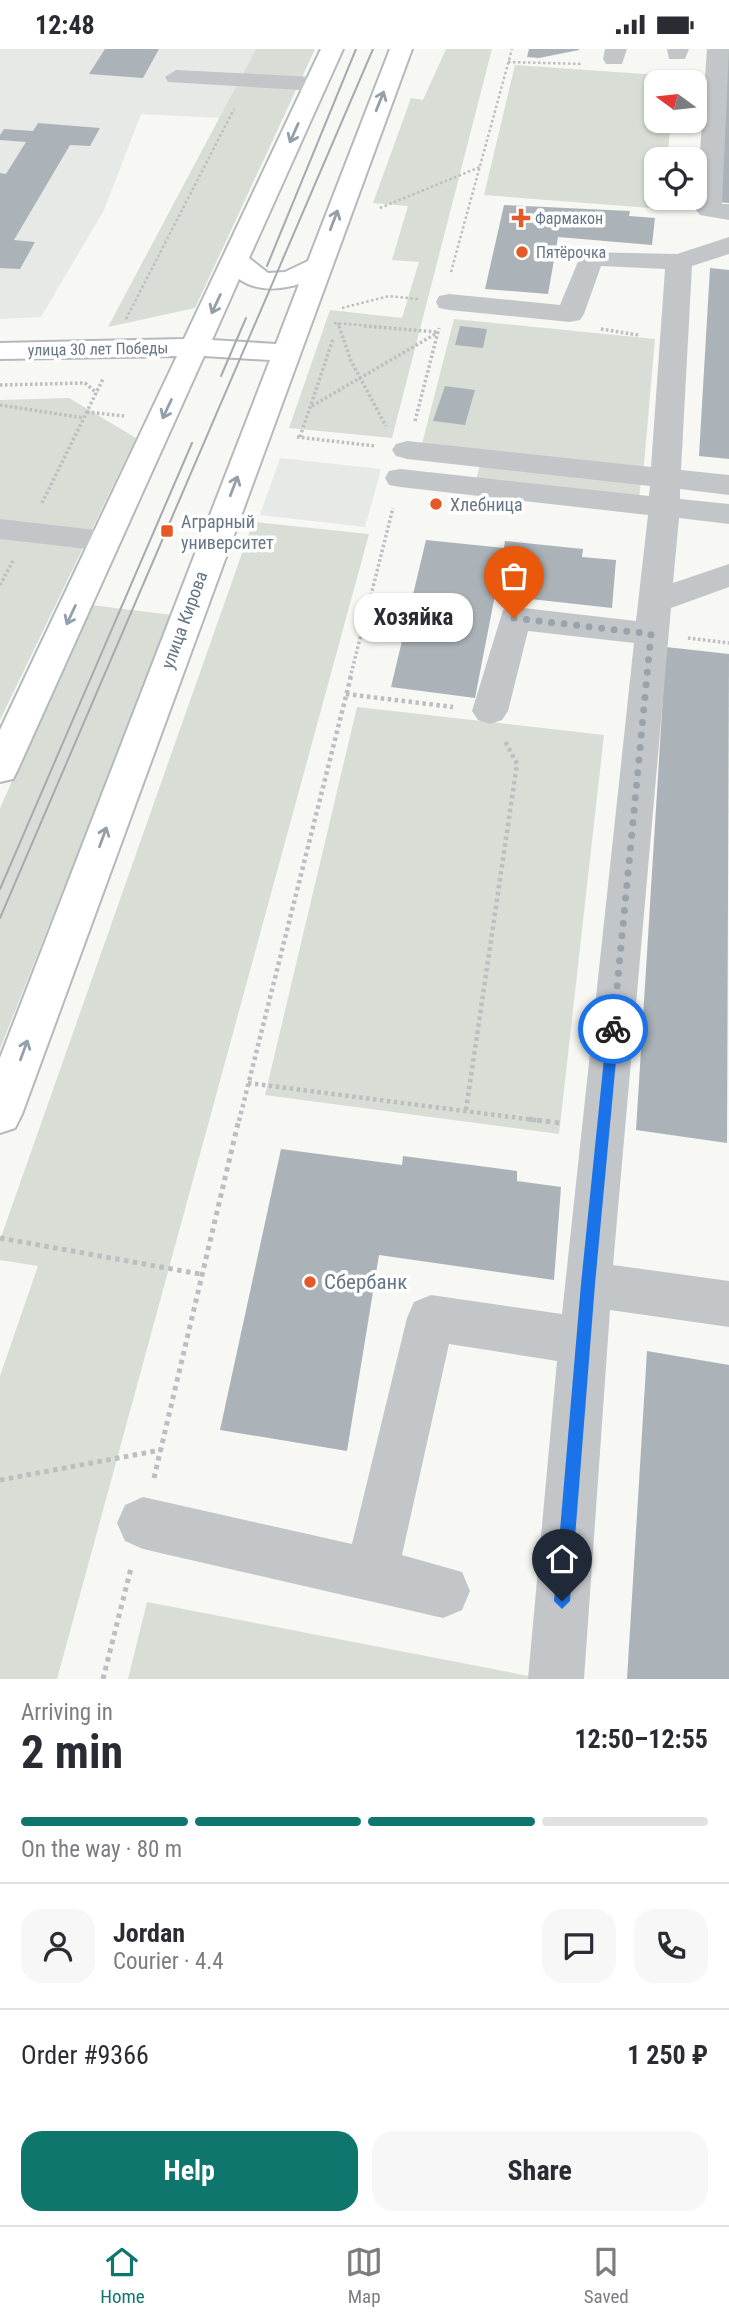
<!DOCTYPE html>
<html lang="en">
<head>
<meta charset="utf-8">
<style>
  :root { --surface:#fff; --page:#f7f7f7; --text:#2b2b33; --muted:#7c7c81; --line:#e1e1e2; --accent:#0f766e }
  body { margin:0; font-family:"Roboto Condensed",sans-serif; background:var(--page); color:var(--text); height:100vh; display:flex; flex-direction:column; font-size:26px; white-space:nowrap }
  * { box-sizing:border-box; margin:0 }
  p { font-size:23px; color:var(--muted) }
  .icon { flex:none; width:38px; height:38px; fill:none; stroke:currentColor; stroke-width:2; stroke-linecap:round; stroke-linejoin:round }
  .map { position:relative; height:1630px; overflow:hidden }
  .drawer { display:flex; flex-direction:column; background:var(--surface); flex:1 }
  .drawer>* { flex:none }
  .needle { width:46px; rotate:285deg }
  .fabs { position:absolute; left:644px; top:21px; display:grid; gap:14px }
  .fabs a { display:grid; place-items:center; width:63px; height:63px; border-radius:14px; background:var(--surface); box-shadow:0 2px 5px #0004; font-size:35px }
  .pin { position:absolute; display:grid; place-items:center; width:60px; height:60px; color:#fff; margin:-72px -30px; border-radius:50% 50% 50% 0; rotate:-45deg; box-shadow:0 0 7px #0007 }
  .pin .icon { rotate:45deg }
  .courier { position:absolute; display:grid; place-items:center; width:70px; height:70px; margin:-35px; border:5px solid #1a73e8; border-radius:50%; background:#fff; color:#222; box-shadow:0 2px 9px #0007 }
  .bubble { position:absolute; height:49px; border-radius:21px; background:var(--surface); box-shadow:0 2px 5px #0004; font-size:23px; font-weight:700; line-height:49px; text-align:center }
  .summary em { font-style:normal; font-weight:700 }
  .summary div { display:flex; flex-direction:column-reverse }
  .summary { display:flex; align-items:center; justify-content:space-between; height:119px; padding:0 21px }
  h1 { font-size:46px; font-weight:700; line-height:52px }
  .bar { display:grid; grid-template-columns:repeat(4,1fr); gap:10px 7px; align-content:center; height:84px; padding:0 21px }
  .bar i { height:9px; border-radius:5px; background:var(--line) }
  .bar .selected { background:var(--accent) }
  .bar p { grid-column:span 4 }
  .line { display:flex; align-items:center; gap:18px; padding:0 21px; border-top:2px solid var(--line) }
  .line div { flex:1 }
  .round { display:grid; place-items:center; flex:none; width:74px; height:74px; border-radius:21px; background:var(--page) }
  .button { display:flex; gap:14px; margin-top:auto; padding:14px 21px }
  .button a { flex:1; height:80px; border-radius:21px; background:var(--accent); color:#fff; font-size:28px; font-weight:700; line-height:80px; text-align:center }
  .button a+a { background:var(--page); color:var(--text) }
  .status { display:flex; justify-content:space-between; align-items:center; height:49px; padding:0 35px; background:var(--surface); direction:ltr }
  .status svg { height:19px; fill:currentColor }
  .menu { display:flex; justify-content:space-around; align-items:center; height:98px; border-top:2px solid var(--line); background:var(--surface); font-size:19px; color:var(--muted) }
  .menu a { display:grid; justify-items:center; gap:4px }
  .menu .selected { color:var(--accent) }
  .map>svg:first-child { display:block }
  .built { fill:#e7e9e7 }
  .green { fill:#d8ded5 }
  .building { fill:#abb3b9 }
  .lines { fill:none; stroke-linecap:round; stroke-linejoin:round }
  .major-casing { stroke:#b5b9bd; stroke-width:4 }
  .path-far3 { stroke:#bcbec1; stroke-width:2.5; stroke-dasharray:2.5 2.5; stroke-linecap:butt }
  .path-far2 { stroke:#bcbec1; stroke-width:3.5; stroke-dasharray:2.5 2.5; stroke-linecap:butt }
  .path-far1 { stroke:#bcbec1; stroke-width:4.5; stroke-dasharray:3.5 3.5; stroke-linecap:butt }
  .path { stroke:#bcbec1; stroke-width:5; stroke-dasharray:4.5 4.5; stroke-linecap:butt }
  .minor { fill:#c2c6c9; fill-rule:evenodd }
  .major { fill:#fff; fill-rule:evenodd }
  .tram { stroke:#a5aab0; stroke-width:2 }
  .oneway { stroke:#949faa }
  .route { fill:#1a73e8 }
  .done { stroke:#99a3ac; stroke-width:7; stroke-dasharray:0 12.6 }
  .poi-dot { fill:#e45927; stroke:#fff; stroke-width:2.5 }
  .labels { text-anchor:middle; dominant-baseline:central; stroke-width:7; stroke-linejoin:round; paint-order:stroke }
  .far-poi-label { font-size:16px; fill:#667685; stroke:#fff; text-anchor:start }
  .far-street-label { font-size:16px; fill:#667685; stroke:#fff }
  .poi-label { font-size:18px; fill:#667685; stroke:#fff; text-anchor:start }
  .street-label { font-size:18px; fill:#667685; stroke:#fff }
  .near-poi-label { font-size:21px; fill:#667685; stroke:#fff; text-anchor:start }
</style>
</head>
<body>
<div class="status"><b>12:48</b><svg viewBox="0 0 49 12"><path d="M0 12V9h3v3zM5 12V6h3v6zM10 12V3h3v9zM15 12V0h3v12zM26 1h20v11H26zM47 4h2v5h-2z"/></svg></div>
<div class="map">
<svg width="729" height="1630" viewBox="0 0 729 1630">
  <rect width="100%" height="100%" fill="#f7f7f4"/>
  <g class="built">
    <path d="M0 0H256L220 69 141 65 104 161 41 268 0 270Z"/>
    <path d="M280 409 381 420 365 478 260 466Z"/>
  </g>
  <g class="green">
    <path d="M256 0H315L195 259 108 278Z"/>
    <path d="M446 0H492L392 389 289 379 330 261 402 269 419 213 392 211 408 157 373 154 411 49 423 51Z"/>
    <path d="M515 16 674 27V33H656V72H671L667 110H656V149H664L663 160 484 146Z"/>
    <path d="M454 270 655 290 643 426 420 403Z"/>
    <path d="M69 349 136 389 0 671V351Z"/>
    <path d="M480 416 641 433 639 449 476 431Z"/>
    <path d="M253 473 369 485 57 1630H0V1327L38 1217 0 1211V1191Z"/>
    <path d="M91 556 172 566 0 1000V759Z"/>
    <path d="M357 658 604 686 559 1085 265 1046Z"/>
    <path d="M147 1553 534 1628V1630H128Z"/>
  </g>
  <g class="building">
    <path d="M105 0H159L143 29 89 25Z"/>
    <path d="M529 0H579V1L539 9 527 8Z"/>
    <path d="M725 0H729V154L717 153Z"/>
    <path d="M38 74 100 79 90 97 70 96 14 191 35 193 20 220 0 219V124L6 125 26 93 0 91V86L4 80 33 82Z"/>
    <path d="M504 156 630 162 629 167 655 169 652 196 558 188 548 245 485 240Z"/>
    <path d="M710 219 729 221V410L699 407Z"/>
    <path d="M460 277 487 280 483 299 455 296Z"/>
    <path d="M445 337 475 341 465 376 433 372Z"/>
    <path d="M426 491 504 499 505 492 583 500 582 508 616 511 612 559 495 546 475 649 391 638Z"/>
    <path d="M666 598 729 605 727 1094 636 1081Z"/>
    <path d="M281 1100 402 1116 403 1107 517 1122V1132L561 1138 554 1231 379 1206 347 1402 220 1381Z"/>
    <path d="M647 1302 729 1316V1630H627Z"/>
  </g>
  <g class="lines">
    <g class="major-casing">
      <path id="major" d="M321 0H343L249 209 268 224 285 223 308 212 390 0H412L22 1065 15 1079 0 1084V1009L270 311 204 307 18 720 13 730 0 733V681L177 307 0 310V294L184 290ZM239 230C258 243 279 241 299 235L276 295 212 291Z"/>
    </g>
    <g class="path-far3">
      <path d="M508 13 583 15"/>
      <path d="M380 159 480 118"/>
      <path d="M451 223 512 0"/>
      <path d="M342 259 389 247 419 250"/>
      <path d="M126 270 234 60"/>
      <path d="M334 274 384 278"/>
      <path d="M338 274 339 278"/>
    </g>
    <g class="path-far2">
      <path d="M339 277 351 312 386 377"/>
      <path d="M364 277 437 283"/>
      <path d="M601 280 638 286"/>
      <path d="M0 336 85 334 97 344"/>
      <path d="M0 356 84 369"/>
      <path d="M312 357 437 284"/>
      <path d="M87 363 124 367"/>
      <path d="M415 372 439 279"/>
      <path d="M297 388 375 397"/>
      <path d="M300 388 333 290"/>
      <path d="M42 454 103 330"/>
      <path d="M0 536 13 512"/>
      <path d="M688 589 729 594"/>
      <path d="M350 629 393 459"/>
    </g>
    <g class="path-far1">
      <path d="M346 645 453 658"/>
      <path d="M248 1034 542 1072"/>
      <path d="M466 1061 517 715 505 692"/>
      <path d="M239 1072 351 627"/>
    </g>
    <g class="path">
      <path d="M528 1070 560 1074"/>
      <path d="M0 1189 200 1225"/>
      <path d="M154 1429 239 1070"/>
      <path d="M0 1431 161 1401"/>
      <path d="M103 1630 131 1519"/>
    </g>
    <g class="minor">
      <path d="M605 0H627L622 15H606L603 10Z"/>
      <path d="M667 0H689L685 10H669Z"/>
      <path d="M707 0H729L722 155H729V171L700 166 696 161Z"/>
      <path d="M176 21 316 28 327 35 316 42 168 33 165 28Z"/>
      <path d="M729 188V205L692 217 681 421 729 426V446L680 440V450L729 455V475L679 469 673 534 729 515V538L671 559 613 1216 729 1232V1278L610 1261 584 1630H528L557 1312 449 1295 402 1506 462 1523 470 1542 462 1561 443 1569 143 1500 125 1492 117 1474 125 1456 143 1448 352 1495 407 1269 414 1253 431 1246 562 1265 634 594 528 582 508 662 502 671 490 675 478 671 472 662 503 561 515 558 636 572 648 466 400 438 389 436 385 429 389 422 400 420 649 447 650 437 407 410 396 407 392 401 396 395 407 392 651 418 665 220 601 217 584 265 580 271 570 273 449 261 439 259 436 253 439 247 449 245 560 256 582 203 677 205Z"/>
      <path d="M0 470 105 482 116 485 121 492 116 499 105 502 0 490Z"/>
    </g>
    <use href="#major" class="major"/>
    <g class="tram">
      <path d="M267 217 356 0"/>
      <path d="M221 327 246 269"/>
      <path d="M0 840 192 394"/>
      <path d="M0 869 373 0"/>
    </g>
  </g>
  <defs><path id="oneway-shaft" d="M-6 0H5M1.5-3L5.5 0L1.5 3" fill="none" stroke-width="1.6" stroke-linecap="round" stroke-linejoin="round" transform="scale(1.75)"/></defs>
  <g class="oneway">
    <use href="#oneway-shaft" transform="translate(380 52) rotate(-68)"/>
    <use href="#oneway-shaft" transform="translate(294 84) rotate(114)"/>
    <use href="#oneway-shaft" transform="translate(334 171) rotate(-69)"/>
    <use href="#oneway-shaft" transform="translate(216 255) rotate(115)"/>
    <use href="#oneway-shaft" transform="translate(167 360) rotate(115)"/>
    <use href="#oneway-shaft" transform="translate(234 437) rotate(-69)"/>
    <use href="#oneway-shaft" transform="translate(71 566) rotate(115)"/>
    <use href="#oneway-shaft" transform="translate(103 788) rotate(-70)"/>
    <use href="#oneway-shaft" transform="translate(24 1001) rotate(-70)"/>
  </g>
  <path class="route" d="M613 974 619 980 595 1235 570 1552 562 1560 554 1552 581 1235 607 980Z"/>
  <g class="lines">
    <path class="done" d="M514 569 651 585 613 980"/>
  </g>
  <g class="poi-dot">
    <path d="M517.5 158.5h7v7h7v7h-7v7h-7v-7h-7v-7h7z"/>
    <circle cx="522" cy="203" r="7"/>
    <circle cx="436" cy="455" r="7"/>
    <rect x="160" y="475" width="14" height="14" rx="3.5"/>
    <circle cx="310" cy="1233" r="7"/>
  </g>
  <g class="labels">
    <g class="far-poi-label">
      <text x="535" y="169">Фармакон</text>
      <text x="536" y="203">Пятёрочка</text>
    </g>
    <g class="far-street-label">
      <text transform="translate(98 300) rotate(-1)">улица 30 лет Победы</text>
    </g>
    <g class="poi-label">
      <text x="450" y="455">Хлебница</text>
      <text x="181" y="472">Аграрный<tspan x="181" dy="21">университет</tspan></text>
    </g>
    <g class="street-label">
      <text transform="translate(184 571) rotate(-70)">улица Кирова</text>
    </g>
    <g class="near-poi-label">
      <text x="324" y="1233">Сбербанк</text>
    </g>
  </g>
</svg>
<div class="fabs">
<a><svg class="needle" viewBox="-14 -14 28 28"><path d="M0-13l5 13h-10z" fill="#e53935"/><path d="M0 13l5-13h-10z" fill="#7c7c81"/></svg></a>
<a><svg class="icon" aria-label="locate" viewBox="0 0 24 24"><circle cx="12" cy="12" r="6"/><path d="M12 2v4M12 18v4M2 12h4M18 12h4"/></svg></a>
</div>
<div class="pin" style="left:514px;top:569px;background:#ea580c"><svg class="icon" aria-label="bag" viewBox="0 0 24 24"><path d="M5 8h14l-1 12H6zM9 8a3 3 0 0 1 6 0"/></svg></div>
<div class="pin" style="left:562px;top:1552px;background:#1f2937"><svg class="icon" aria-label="home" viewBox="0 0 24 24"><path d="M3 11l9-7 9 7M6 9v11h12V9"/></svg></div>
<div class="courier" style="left:613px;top:980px"><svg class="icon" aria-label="bike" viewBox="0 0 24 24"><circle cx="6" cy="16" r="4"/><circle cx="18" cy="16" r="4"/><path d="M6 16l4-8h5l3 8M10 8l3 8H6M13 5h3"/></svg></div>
<div class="bubble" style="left:354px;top:544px;width:119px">Хозяйка</div>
</div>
<section class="drawer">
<div class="summary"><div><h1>2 min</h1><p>Arriving in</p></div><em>12:50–12:55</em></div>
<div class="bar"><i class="selected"></i><i class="selected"></i><i class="selected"></i><i></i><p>On the way · 80 m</p></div>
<div class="line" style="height:126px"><a class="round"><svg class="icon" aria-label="person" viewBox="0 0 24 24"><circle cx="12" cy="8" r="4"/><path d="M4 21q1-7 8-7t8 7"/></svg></a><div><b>Jordan</b><p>Courier · 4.4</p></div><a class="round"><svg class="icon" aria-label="chat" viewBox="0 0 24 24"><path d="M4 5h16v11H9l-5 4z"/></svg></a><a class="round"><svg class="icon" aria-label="phone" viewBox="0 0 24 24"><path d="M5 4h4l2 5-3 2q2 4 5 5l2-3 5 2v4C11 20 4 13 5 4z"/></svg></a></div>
<div class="line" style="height:91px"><div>Order #9366</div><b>1 250 ₽</b></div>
<div class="button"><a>Help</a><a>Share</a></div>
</section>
<nav class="menu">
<a class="selected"><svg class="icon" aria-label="home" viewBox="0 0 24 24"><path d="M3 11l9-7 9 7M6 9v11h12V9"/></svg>Home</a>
<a><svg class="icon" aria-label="map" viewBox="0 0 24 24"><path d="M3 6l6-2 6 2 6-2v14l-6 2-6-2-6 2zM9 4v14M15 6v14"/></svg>Map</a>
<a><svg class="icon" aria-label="saved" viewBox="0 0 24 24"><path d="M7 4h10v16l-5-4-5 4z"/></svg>Saved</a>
</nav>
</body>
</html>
